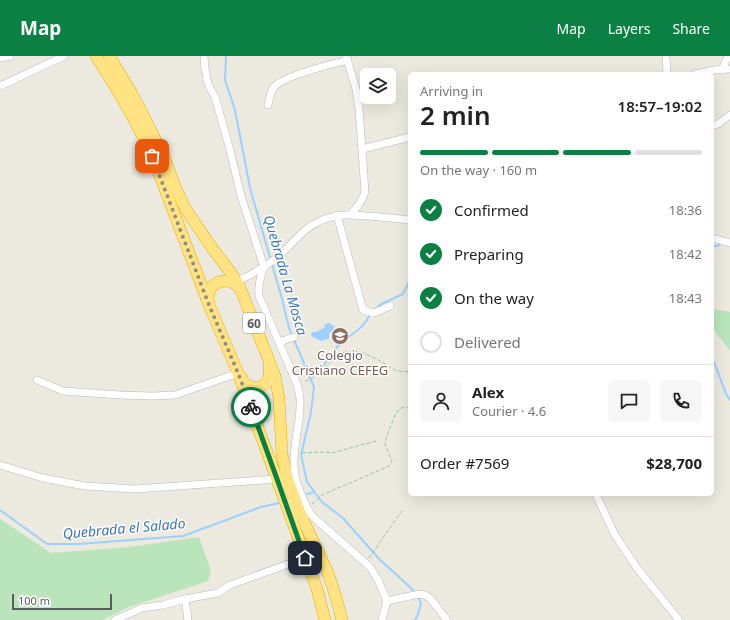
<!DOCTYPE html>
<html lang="en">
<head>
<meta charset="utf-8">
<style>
  :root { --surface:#fff; --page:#f6f6f6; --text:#222; --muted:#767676; --line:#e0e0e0; --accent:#0b8043 }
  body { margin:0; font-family:"Noto Sans",sans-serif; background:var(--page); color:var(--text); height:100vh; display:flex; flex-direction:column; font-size:15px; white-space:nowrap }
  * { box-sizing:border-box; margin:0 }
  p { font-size:13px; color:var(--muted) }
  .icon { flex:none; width:22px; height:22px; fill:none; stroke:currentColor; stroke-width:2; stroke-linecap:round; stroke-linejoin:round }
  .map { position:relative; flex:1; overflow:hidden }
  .details { position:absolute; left:408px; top:16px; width:306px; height:424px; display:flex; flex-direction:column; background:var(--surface); border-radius:6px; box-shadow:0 4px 16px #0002 }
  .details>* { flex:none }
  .tools { position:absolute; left:360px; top:12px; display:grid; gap:8px }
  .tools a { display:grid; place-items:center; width:36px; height:36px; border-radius:6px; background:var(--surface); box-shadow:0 4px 16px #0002; font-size:20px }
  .scale { position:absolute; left:12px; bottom:10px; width:100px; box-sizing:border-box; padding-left:4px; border:2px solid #585b61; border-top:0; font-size:11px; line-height:14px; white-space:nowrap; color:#585b61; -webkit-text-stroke:3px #fff; paint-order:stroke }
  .pin { position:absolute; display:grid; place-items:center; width:34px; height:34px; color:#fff; margin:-17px; border-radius:8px; box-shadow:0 2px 6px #0006 }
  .courier { position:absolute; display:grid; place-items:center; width:40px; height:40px; margin:-20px; border:3px solid #0b8043; border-radius:50%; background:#fff; color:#222; box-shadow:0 1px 5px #0007 }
  .head em { font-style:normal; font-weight:600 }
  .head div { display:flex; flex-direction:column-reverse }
  .head { display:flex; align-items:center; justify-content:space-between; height:68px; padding:0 12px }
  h1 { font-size:26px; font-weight:600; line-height:30px }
  .bar { display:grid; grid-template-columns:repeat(4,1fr); gap:6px 4px; align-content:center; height:48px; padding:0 12px }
  .bar i { height:5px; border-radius:3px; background:var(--line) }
  .bar .on { background:var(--accent) }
  .bar p { grid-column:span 4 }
  .line { display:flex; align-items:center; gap:10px; padding:0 12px; border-top:1px solid var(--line) }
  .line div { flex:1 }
  .round { display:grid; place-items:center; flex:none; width:42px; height:42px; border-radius:6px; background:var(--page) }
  ol { padding:0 12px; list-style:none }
  li { display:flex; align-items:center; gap:12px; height:44px }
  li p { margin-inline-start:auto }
  li .icon { padding:4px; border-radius:50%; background:var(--accent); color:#fff; stroke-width:4 }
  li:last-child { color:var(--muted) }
  li i { width:22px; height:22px; border:2px solid var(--line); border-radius:50% }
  header { display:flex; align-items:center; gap:24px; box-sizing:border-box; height:56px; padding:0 20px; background:var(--accent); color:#fff }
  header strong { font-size:19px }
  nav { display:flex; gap:22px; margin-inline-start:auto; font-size:14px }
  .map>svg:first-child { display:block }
  .green { fill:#bae5bb }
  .water { fill:#9bd0ff }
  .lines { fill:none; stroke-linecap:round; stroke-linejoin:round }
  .stream { stroke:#9bd0ff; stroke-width:2 }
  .minor-casing { stroke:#b7b9bf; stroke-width:8 }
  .highway-casing { stroke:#eaa900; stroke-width:12 }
  .path { stroke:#93c6a3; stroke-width:1; stroke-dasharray:4 2; stroke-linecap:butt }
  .minor { stroke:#fff; stroke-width:7 }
  .highway { stroke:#ffe383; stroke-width:11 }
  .done { stroke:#8c8d8d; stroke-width:4; stroke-dasharray:0 7.2 }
  .route { stroke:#0b8043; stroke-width:5 }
  .labels { text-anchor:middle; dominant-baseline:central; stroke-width:3; stroke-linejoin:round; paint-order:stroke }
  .shield { fill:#fff; stroke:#8a8c90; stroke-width:1 }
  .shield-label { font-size:12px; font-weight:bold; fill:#585b61 }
  .education-label { font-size:13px; fill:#785e54; stroke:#fff }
  .water-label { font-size:14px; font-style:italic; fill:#3b75bb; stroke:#fff }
</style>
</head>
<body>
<header>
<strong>Map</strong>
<nav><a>Map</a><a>Layers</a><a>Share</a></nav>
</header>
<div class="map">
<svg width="730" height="564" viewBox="0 0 730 564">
  <rect width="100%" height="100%" fill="#ece9df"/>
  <g class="green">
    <path d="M712 253 730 256V295L714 274 712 270Z"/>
    <path d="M0 463 51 497 129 491 199 481 211 515 208 525 129 551 102 564H0Z"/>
  </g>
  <path class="water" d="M330 267 332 269 335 270 332 275 329 277V283L321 285 311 280 312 276H316L325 271V268Z"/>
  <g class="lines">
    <g class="stream">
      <path d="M226 0 225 24 235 54 250 132 282 243 289 272 314 331 311 356 301 399 307 426 322 446 343 462 380 504 398 520 416 537"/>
      <path d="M712 191 719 189"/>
      <path d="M374 254 381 248 403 238 410 224"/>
      <path d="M712 304 714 306 726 338 730 344"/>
      <path d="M309 321 313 314 321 313C327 305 333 294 341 287 352 277 364 273 370 258"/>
      <path d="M307 438 314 436"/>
      <path d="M0 454 47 488H79L183 480 261 451 279 447"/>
      <path d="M415 564 418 558 421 547 418 541"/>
    </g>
    <g class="minor-casing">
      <g id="minor">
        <path d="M204 0 205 12 207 24 210 32 215 41 230 94 241 140 264 211C260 221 258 230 259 240L297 328C299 335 301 342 300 350 300 369 293 389 294 409 294 424 304 446 311 459L370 511 378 524 387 545 382 564"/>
        <path d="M346 0 356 33 359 52 365 136C362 146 357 151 351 158"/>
        <path d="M666 0 667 18"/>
        <path d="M0 2 10 0"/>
        <path d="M722 14 728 0"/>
        <path d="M695 18 714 14 730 13"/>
        <path d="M0 30 64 0"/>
        <path d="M268 49C270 43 270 36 274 31 282 20 332 8 348 4"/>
        <path d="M712 70 718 68 730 59"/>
        <path d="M362 93 410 81"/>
        <path d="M337 159 363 254 374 257 390 250"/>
        <path d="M712 182 730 187"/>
        <path d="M237 226C253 217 270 209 283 196 295 185 305 171 320 165 339 156 359 159 380 161 390 162 400 163 410 164"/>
        <path d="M279 286 294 281"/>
        <path d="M37 324 63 335 120 339 152 340 175 339 238 317"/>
        <path d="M0 409 43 422 85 430 135 433 277 423"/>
        <path d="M596 438 598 443 615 479 637 512 679 564"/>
        <path d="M387 545 419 538 425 539 430 542 447 564"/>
        <path d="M115 564 142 552 163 549 185 543"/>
        <path d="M188 564 185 543 218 537 230 529 305 502"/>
      </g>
    </g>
    <g class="highway-casing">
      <g id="highway">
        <path d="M96 0C119 36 141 72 157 112L209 249 238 317 317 533 325 564"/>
        <path d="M109 0 131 36 142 57 163 99 176 133 185 152 212 192 228 213 239 229 275 320 279 342 282 398 287 422 300 457 328 517 336 541 342 564"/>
        <path d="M209 247C208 244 208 240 209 237 213 223 231 221 240 233"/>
        <path d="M241 321C242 323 244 327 246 328 254 334 265 331 268 323 270 319 269 314 269 310"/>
      </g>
    </g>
    <g class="path">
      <path d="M409 315 410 312"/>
      <path d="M305 325C319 322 325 310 336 301 349 289 368 298 382 306 386 308 390 312 395 314 400 316 405 315 410 316"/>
      <path d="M302 397 323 396 332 397 376 385"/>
      <path d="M312 448 322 439 389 410 392 405 385 388 387 379 396 357 401 352 409 351 410 343"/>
      <path d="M369 502 403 453"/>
    </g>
    <use href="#minor" class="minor"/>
    <use href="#highway" class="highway"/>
  </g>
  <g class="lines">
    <path class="done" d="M152 100 209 249 238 317 251 351"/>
    <path class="route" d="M251 351 277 423 305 502"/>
  </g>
  <defs>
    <g id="school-disc" transform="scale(0.9)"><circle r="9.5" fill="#8d6e63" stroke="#fff"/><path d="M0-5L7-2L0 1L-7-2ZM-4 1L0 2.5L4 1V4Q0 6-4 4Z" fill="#fff"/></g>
  </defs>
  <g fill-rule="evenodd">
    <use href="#school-disc" x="340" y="280"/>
  </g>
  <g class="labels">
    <rect class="shield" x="243" y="257" width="22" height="20" rx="3"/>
    <g class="shield-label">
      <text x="254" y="267">60</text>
    </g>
    <g class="education-label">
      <text x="340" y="299">Colegio<tspan x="340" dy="15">Cristiano CEFEG</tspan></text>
    </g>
    <g class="water-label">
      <text transform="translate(286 219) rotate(74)">Quebrada La Mosca</text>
      <text transform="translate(124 472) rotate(-5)">Quebrada el Salado</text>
    </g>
  </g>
</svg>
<div class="tools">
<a><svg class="icon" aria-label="layers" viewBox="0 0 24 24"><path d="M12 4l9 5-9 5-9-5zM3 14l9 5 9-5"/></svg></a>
</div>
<div class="scale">100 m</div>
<div class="pin" style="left:152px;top:100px;background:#ea580c"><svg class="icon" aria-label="bag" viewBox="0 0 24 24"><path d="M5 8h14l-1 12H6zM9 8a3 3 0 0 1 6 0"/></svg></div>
<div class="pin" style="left:305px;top:502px;background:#1f2937"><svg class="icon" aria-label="home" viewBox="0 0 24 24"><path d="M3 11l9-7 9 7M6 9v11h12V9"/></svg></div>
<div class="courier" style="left:251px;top:351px"><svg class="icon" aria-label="bike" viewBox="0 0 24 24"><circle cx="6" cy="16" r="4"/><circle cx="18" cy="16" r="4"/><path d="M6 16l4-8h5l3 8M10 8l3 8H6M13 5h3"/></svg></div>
<section class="details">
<div class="head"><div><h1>2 min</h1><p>Arriving in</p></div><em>18:57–19:02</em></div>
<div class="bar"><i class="on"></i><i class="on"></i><i class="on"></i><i></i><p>On the way · 160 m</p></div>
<ol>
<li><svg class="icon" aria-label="check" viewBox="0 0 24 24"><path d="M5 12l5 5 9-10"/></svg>Confirmed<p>18:36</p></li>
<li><svg class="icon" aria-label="check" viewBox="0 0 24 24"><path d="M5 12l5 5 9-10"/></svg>Preparing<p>18:42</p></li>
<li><svg class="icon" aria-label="check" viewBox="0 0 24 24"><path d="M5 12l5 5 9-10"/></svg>On the way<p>18:43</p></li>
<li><i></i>Delivered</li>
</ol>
<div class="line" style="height:72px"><a class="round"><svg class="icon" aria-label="person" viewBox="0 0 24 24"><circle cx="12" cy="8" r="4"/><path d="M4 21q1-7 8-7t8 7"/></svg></a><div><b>Alex</b><p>Courier · 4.6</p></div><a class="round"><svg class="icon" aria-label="chat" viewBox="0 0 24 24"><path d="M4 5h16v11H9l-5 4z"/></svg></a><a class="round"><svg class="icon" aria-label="phone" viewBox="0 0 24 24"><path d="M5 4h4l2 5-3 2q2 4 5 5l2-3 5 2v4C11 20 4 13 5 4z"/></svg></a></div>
<div class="line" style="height:52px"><div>Order #7569</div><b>$28,700</b></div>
</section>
</div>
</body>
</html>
